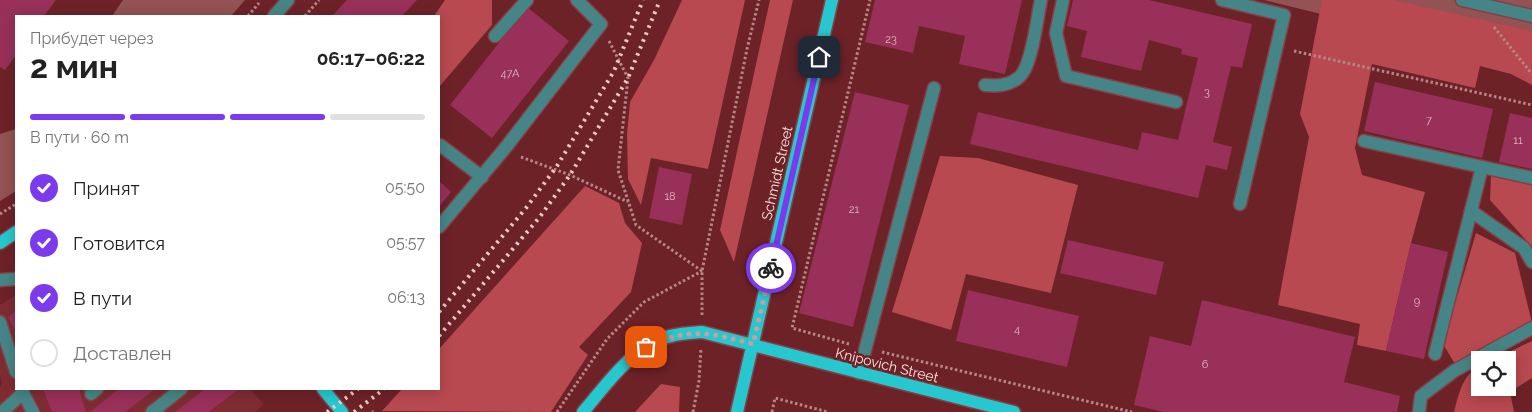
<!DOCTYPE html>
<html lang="ru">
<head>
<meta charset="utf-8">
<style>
  :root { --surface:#fff; --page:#f2f2f2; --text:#222; --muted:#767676; --line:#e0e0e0; --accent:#7c3aed }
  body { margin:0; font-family:Raleway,sans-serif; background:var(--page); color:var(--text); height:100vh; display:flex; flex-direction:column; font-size:19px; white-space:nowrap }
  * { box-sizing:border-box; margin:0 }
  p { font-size:16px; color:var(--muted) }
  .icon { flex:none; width:28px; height:28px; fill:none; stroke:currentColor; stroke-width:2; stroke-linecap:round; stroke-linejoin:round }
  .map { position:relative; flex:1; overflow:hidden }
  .panel { position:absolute; left:15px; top:15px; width:425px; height:375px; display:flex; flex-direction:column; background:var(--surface); border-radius:0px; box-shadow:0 2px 12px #0003 }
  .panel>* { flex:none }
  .tools { position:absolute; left:1471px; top:351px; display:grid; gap:10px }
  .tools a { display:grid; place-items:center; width:45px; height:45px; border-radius:0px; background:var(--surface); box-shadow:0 2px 12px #0003; font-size:25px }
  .pin { position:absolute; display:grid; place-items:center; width:42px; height:42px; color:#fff; margin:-21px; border-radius:10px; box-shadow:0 2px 8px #0006 }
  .courier { position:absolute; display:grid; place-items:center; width:50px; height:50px; margin:-25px; border:4px solid #7c3aed; border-radius:50%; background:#fff; color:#222; box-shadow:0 1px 6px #0007 }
  .headline em { font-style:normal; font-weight:700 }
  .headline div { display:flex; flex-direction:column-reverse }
  .headline { display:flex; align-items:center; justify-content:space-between; height:85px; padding:0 15px }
  h1 { font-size:32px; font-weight:700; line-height:38px }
  .bar { display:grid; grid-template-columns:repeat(4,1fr); gap:8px 5px; align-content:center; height:60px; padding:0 15px }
  .bar i { height:6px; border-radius:4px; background:var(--line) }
  .bar .active { background:var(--accent) }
  .bar p { grid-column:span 4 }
  ol { padding:0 15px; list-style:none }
  li { display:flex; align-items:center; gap:15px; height:55px }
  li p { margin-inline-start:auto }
  li .icon { padding:5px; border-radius:50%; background:var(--accent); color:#fff; stroke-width:4 }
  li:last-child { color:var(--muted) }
  li i { width:28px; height:28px; border:2px solid var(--line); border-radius:50% }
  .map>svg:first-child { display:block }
  .built { fill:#7e2c32 }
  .green { fill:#935253 }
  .forest { fill:#b84950 }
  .building { fill:#98305a }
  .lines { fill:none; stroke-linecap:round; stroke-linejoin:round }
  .minor-casing { stroke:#844145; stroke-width:15 }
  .major-casing { stroke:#844145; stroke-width:15 }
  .path { stroke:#b88587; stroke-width:3; stroke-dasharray:2.5 2.5; stroke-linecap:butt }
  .minor { stroke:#468587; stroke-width:12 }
  .major { stroke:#26c7ce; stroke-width:12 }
  .rail { stroke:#ecc9c9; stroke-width:4; stroke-dasharray:2.5 5; stroke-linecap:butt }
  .done { stroke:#cb9ea0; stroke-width:5; stroke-dasharray:0 9 }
  .route { stroke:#7c3aed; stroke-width:6 }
  .labels { text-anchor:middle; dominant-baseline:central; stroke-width:5; stroke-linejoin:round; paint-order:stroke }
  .number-label { font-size:11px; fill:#e4b5be }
  .street-label { font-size:14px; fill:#fee1e0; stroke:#6d2228 }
</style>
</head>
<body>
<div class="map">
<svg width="1532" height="412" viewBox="0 0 1532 412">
  <rect width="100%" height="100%" fill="#6d2228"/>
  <path class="built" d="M16 295V389H250L264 404 255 412H0V387L2 383 0 375V305Z"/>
  <g class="green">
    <path d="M123 0H245L231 16H112Z"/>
    <path d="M1264 0H1532V66Z"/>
    <path d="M16 129V191L0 201V134Z"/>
  </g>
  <g class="forest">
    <path d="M445 0H492V25L439 87V16H434Z"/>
    <path d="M682 0H745L708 169 651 158 641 205 628 179 627 134 630 102 654 60Z"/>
    <path d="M770 0H793L734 262 720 230Z"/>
    <path d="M1322 0H1394L1532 31V85L1511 74 1480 66 1475 88 1372 64 1355 148 1362 175 1425 192 1411 243 1386 351 1357 345 1360 324 1278 305 1309 137 1300 114Z"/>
    <path d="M940 156 978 158 1078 185 1051 293 966 274 951 330 892 312Z"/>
    <path d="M1491 176 1532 185V247L1490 200Z"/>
    <path d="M585 186 619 203 625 223 642 243 631 292 579 347 588 355 551 412 382 411 402 389H439V349Z"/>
    <path d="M1476 233 1515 253 1532 323 1455 364 1443 344Z"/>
    <path d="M1532 341V378L1510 392 1514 412H1454C1459 394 1462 375 1480 366V388H1508V360H1492Z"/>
    <path d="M661 384 680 387 679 412H635Z"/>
  </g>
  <g class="building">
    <path d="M0 0H56L44 16H16V55L5 70 0 67Z"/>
    <path d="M347 0H417L402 16H332Z"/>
    <path d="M875 0H1022L1005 74 959 64 965 36 919 26 913 53 865 42Z"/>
    <path d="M1073 0H1149L1252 24 1242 68 1231 66 1213 142 1232 147 1227 170 1206 165 1198 198 970 144 978 112 1138 150 1142 132 1178 140 1198 58 1181 54 1182 49 1149 40 1141 71 1081 57 1087 31 1067 26Z"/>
    <path d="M527 7 569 41 492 138 450 105Z"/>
    <path d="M1375 82 1493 109 1482 158 1364 131Z"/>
    <path d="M855 92 909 105 853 327 799 313Z"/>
    <path d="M1510 113 1532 118V169L1499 162Z"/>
    <path d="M659 167 692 174 682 225 649 218Z"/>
    <path d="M439 181 451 192 439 207Z"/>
    <path d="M1068 240 1164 262 1156 295 1060 273Z"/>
    <path d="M1411 243 1448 252 1424 359 1386 351Z"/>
    <path d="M968 290 1079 316 1067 367 956 341Z"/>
    <path d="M1202 300 1355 337 1344 382 1400 396 1397 412H1164L1134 405 1150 336 1191 346Z"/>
    <path d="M16 311V333L8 317Z"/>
    <path d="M43 389H79L86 412H52Z"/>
    <path d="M119 389H155L125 412H90Z"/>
    <path d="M205 389 237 390 209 412H175Z"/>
  </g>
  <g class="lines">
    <g class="minor-casing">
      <g id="minor">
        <path d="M1063 0 1056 33 1066 76 1176 102"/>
        <path d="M1222 0 1284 15 1240 204"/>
        <path d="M1462 0 1532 16"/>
        <path d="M274 16 288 0"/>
        <path d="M495 36 527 0"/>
        <path d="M985 85C997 86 1008 86 1018 78 1032 69 1037 17 1041 0"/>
        <path d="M1364 141 1532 178"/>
        <path d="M440 145 482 177"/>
        <path d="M1471 211 1524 248 1532 262"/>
        <path d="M439 227 506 147 601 24 577 0"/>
        <path d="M0 280 16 279"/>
        <path d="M0 322 16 372"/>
        <path d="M1435 354 1482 167"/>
        <path d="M859 373 934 88"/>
        <path d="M23 393 33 412"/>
        <path d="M91 394 97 389"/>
        <path d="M2 412 23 393 22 389"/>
        <path d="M152 412 181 389"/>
        <path d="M1419 412 1421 396 1454 371 1532 328"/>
      </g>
    </g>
    <g class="major-casing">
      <g id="major">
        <path d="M0 243 16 232"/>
        <path d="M323 389 342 412"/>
        <path d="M583 412C608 383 635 342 675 335 684 333 693 333 702 332L1014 412"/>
        <path d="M737 412 832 0"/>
      </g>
    </g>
    <g class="path">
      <path d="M248 16 259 3"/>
      <path d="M305 16 319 0"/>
      <path d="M1494 27 1532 74"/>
      <path d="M609 41 628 78 618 170 636 225 702 271"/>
      <path d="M1294 51 1532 105"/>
      <path d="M521 157 570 175 628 202"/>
      <path d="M0 214 16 204"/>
      <path d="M702 315V271L747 49 759 0"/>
      <path d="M849 344 792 328 870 0"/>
      <path d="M882 352 1132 412"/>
      <path d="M372 411 373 412"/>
      <path d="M557 412 607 339 644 302 702 271"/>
      <path d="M693 412 699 381 701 348"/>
      <path d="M772 412 775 398 828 412"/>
    </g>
    <use href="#minor" class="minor"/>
    <use href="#major" class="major"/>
    <g class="rail">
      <path d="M439 312 526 208 557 166 614 71 643 0"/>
      <path d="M439 336 539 218 570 175 628 78 660 0"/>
      <path d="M327 412 358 389"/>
      <path d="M354 412 384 389"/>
    </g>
  </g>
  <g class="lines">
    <path class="done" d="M646 347C691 327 707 332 753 344L771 268"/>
    <path class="route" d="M771 268 819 57"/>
  </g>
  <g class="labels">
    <g class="number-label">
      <text x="891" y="39">23</text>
      <text x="510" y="73">47А</text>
      <text x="1207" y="92">3</text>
      <text x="1429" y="120">7</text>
      <text x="1518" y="140">11</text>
      <text x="670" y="196">18</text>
      <text x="854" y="209">21</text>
      <text x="1417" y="301">9</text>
      <text x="1017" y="329">4</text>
      <text x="1205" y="364">6</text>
    </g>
    <g class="street-label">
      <text transform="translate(777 173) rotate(-77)">Schmidt Street</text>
      <text transform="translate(887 365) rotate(14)">Knipovich Street</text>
    </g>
  </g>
</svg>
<div class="tools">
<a><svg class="icon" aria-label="locate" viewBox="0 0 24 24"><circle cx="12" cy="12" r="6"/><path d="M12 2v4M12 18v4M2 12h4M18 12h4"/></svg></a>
</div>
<div class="pin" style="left:646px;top:347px;background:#ea580c"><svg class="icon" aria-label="bag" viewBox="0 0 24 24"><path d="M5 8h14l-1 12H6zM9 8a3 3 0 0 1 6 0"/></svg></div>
<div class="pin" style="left:819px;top:57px;background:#1f2937"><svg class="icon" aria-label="home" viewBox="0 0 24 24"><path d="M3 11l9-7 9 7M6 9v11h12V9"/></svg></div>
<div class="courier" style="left:771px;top:268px"><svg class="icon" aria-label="bike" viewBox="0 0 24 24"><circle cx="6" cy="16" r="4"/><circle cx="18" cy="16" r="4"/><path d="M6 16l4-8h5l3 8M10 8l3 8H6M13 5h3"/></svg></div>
<section class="panel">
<div class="headline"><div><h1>2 мин</h1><p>Прибудет через</p></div><em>06:17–06:22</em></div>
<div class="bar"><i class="active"></i><i class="active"></i><i class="active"></i><i></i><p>В пути · 60 m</p></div>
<ol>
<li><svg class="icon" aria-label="check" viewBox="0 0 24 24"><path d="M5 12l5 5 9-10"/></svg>Принят<p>05:50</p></li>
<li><svg class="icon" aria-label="check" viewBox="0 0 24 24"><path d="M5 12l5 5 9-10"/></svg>Готовится<p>05:57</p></li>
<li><svg class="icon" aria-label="check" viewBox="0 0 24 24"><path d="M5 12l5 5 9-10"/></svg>В пути<p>06:13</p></li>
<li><i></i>Доставлен</li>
</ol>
</section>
</div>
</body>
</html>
